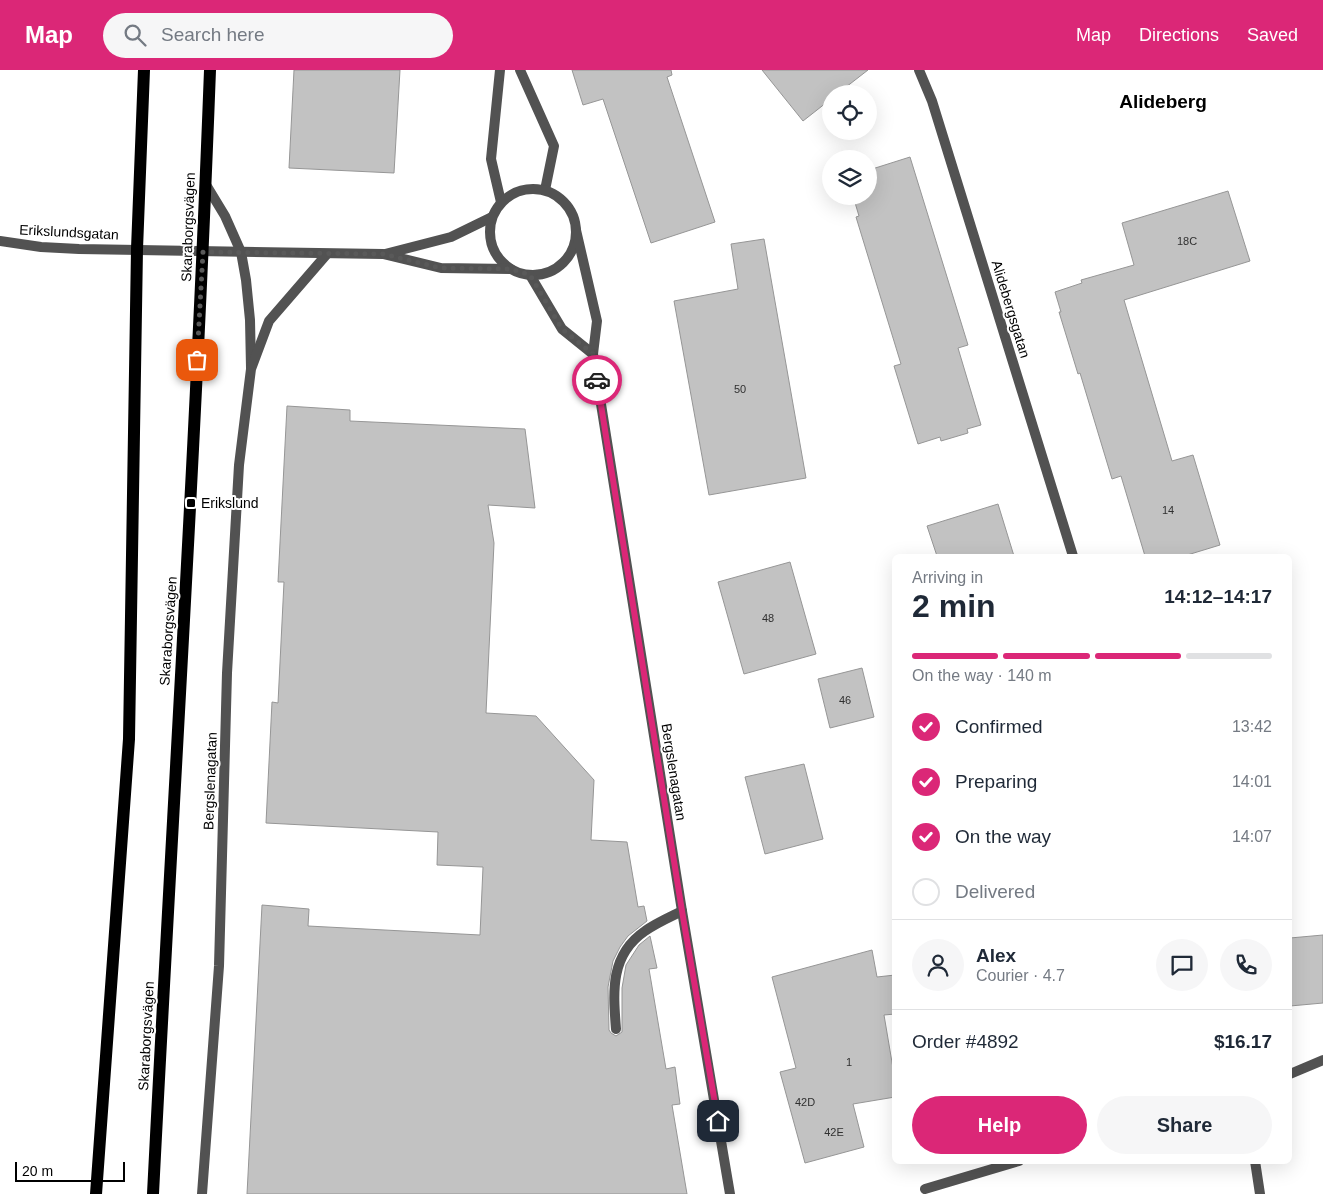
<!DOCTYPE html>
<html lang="en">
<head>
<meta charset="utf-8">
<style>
  :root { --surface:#fff; --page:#f6f6f7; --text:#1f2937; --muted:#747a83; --line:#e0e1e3; --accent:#db2777 }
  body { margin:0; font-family:Arial,sans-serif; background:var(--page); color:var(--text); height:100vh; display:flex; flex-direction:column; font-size:19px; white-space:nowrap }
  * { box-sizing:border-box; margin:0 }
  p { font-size:16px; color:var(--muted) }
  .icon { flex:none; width:28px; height:28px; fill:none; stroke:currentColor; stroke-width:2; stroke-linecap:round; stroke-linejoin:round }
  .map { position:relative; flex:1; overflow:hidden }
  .details { position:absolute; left:892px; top:484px; width:400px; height:610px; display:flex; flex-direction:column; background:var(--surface); border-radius:8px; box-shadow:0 5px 20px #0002 }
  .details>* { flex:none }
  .controls { position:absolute; left:822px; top:15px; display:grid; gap:10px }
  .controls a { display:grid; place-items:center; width:55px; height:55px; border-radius:50%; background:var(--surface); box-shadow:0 5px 20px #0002; font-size:25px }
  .scale { position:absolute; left:15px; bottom:12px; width:110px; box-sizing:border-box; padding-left:5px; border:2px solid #000; border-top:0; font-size:14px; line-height:18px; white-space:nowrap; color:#000; -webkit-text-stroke:4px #fff; paint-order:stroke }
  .pin { position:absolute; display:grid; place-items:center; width:42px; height:42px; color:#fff; margin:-21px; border-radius:10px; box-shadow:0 2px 8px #0006 }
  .courier { position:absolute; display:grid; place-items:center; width:50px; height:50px; margin:-25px; border:4px solid #db2777; border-radius:50%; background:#fff; color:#222; box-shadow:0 1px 6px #0007 }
  .headline em { font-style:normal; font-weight:700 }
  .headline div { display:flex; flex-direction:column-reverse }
  .headline { display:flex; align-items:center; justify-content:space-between; height:85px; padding:0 20px }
  h1 { font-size:32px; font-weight:700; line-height:38px }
  .bar { display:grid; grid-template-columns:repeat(4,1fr); gap:8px 5px; align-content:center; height:60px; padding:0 20px }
  .bar i { height:6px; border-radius:4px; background:var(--line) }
  .bar .active { background:var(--accent) }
  .bar p { grid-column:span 4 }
  .line { display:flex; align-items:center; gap:12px; padding:0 20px; border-top:1px solid var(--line) }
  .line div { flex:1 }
  .round { display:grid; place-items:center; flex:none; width:52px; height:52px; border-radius:26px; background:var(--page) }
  ol { padding:0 20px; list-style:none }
  li { display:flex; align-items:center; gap:15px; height:55px }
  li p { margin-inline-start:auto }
  li .icon { padding:5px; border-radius:50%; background:var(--accent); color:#fff; stroke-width:4 }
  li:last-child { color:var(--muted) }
  li i { width:28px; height:28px; border:2px solid var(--line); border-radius:50% }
  .primary-button { display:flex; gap:10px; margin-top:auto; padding:10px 20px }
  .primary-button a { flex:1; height:58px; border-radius:30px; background:var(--accent); color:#fff; font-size:20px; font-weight:700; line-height:58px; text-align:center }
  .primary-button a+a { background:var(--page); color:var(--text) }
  header { display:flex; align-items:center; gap:30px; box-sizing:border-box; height:70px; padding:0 25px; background:var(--accent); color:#fff }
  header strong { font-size:24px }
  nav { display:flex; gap:28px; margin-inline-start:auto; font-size:18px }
  .search { width:350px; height:45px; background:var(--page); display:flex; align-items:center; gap:12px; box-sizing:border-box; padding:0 18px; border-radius:28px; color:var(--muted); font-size:19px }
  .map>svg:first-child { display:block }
  .building { fill:#c2c2c2; stroke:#969696 }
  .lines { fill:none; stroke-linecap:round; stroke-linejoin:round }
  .service { stroke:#525252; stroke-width:10 }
  .minor { stroke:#525252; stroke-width:10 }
  .primary { stroke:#000; stroke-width:12 }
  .done { stroke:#595959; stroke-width:5; stroke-dasharray:0 9 }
  .route { stroke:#db2777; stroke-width:6 }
  .poi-dot { fill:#000; stroke:#fff; stroke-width:2 }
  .labels { text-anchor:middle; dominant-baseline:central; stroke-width:4; stroke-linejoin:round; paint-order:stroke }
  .number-label { font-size:11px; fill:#303030 }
  .street-label { font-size:14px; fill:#000; stroke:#fff }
  .poi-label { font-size:14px; fill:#000; stroke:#fff; text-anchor:start }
  .district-label { font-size:19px; font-weight:bold; fill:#000; stroke:#fff }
</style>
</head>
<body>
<header>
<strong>Map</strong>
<div class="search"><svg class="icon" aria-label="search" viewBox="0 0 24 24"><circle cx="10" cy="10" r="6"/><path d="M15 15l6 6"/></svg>Search here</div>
<nav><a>Map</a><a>Directions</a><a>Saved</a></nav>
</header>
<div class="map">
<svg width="1323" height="1124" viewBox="0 0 1323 1124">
  <rect width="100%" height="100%" fill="#fff"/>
  <g class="building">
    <path d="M294 0H400L394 103 289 98Z"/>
    <path d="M572 0H671L672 5 667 7 715 152 651 173 603 29 583 35Z"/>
    <path d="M762 0H868L837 24H831V29L803 51Z"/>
    <path d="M910 87 968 275 958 278 981 355 967 359 968 363 941 371 940 367 918 374 894 296 901 294 856 147 859 146 853 126H869V100Z"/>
    <path d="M1228 121 1250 191 1124 230 1172 391 1193 385 1220 475 1184 486H1145L1121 406 1112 409 1080 303 1078 304 1059 242H1061L1055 222 1082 213 1081 210 1134 195 1122 153Z"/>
    <path d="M764 169 806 408 709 425 674 231 738 219 731 174Z"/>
    <path d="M287 336 350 340V351L525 359 535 438 488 435 494 473 486 643 536 646 594 710 591 770 627 772 638 837 644 836 647 851 628 866 620 877 613 891 608 917 609 960 611 963 616 966 622 962V918L626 895 639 875 650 866 657 898 649 899 666 999 675 997 680 1034 672 1035 687 1124H247L262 835 309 839 308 856 480 865 483 797 437 795 438 762 266 753 272 632 278 633 284 512H278Z"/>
    <path d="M998 434 1014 486H937L927 456Z"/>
    <path d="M790 492 816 584 744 604 718 512Z"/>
    <path d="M862 598 874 647 830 658 818 609Z"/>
    <path d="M804 694 823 769 765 784 745 707Z"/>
    <path d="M1323 865V933L1290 936V868Z"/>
    <path d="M872 880 877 907 895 905V944L884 945 895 1010V1027L853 1034 864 1077 805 1093 780 1002 796 998 772 907Z"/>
  </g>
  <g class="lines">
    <g class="service">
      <path d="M205 113 225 146 241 182 246 210 250 250 251 298"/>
      <path d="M616 959C613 921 610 885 645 861 656 853 670 847 682 841"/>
    </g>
    <g class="minor">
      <path d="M500 0 491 89 501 132"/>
      <path d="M520 0 554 76 545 120"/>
      <path d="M919 0 932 31 1073 486"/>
      <circle cx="533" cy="162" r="43"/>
      <path d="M576 160 597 251 593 284 682 841 730 1124"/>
      <path d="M0 171 41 177 79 179 383 184 441 198 511 199"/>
      <path d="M385 184 451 167 492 147"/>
      <path d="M530 205 562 259 593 284"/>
      <path d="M1290 1004 1323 990"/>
      <path d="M1255 1091 1260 1124"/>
      <path d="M925 1119 1019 1091"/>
      <path d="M202 1124 219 896 227 603 239 395 251 299 269 251 327 184"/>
    </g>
    <g class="primary">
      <path d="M96 1124 129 669 137 179 144 0"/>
      <path d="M153 1124C172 749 196 375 210 0"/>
    </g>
  </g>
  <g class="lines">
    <path class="done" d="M197 290 203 182 383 184 441 198 511 199 530 205 562 259 593 284 597 310"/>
    <path class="route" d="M597 310 682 841 718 1051"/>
  </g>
  <rect class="poi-dot" x="186" y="428" width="10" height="10" rx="2.5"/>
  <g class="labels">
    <g class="number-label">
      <text x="1187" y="171">18C</text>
      <text x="740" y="319">50</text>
      <text x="1168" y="440">14</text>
      <text x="768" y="548">48</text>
      <text x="845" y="630">46</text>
      <text x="849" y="992">1</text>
      <text x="805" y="1032">42D</text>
      <text x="834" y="1062">42E</text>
    </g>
    <g class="street-label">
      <text transform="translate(188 157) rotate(-88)">Skaraborgsvägen</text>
      <text transform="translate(69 162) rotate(3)">Erikslundsgatan</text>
      <text transform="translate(1011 239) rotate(73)">Alidebergsgatan</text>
      <text transform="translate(168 561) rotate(-86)">Skaraborgsvägen</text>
      <text transform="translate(674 702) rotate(81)">Bergslenagatan</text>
      <text transform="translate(210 711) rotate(-88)">Bergslenagatan</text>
      <text transform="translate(146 966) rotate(-87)">Skaraborgsvägen</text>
    </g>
    <g class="poi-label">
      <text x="201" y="433">Erikslund</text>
    </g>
    <g class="district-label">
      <text x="1163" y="31">Alideberg</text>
    </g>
  </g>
</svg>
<div class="controls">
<a><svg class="icon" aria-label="locate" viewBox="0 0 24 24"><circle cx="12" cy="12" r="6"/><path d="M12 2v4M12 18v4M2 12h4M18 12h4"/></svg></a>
<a><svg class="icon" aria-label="layers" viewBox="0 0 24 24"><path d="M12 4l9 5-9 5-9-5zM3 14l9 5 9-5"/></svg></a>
</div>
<div class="scale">20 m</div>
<div class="pin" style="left:197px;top:290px;background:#ea580c"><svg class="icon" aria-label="bag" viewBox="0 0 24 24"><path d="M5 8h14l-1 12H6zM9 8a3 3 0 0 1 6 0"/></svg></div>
<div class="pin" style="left:718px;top:1051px;background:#1f2937"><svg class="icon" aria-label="home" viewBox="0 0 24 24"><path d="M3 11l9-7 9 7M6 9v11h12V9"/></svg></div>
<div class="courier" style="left:597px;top:310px"><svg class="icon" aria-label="car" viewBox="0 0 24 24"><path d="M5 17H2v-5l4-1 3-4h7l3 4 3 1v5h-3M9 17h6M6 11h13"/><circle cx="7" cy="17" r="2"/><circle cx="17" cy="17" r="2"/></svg></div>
<section class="details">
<div class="headline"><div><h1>2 min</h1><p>Arriving in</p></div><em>14:12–14:17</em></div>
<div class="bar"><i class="active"></i><i class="active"></i><i class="active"></i><i></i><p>On the way · 140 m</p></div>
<ol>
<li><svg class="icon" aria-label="check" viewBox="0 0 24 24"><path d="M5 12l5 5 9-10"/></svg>Confirmed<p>13:42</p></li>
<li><svg class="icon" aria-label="check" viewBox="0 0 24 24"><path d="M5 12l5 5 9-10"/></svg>Preparing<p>14:01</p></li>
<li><svg class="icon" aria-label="check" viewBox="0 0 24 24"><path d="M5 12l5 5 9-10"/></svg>On the way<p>14:07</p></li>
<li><i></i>Delivered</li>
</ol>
<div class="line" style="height:90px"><a class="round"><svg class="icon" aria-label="person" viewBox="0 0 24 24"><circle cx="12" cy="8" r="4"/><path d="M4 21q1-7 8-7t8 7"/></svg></a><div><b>Alex</b><p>Courier · 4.7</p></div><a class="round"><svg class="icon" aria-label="chat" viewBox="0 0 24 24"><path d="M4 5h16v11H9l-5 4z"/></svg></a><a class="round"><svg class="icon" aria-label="phone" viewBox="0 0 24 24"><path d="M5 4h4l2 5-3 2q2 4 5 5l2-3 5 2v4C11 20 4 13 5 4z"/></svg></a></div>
<div class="line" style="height:65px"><div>Order #4892</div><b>$16.17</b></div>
<div class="primary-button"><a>Help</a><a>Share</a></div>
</section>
</div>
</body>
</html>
